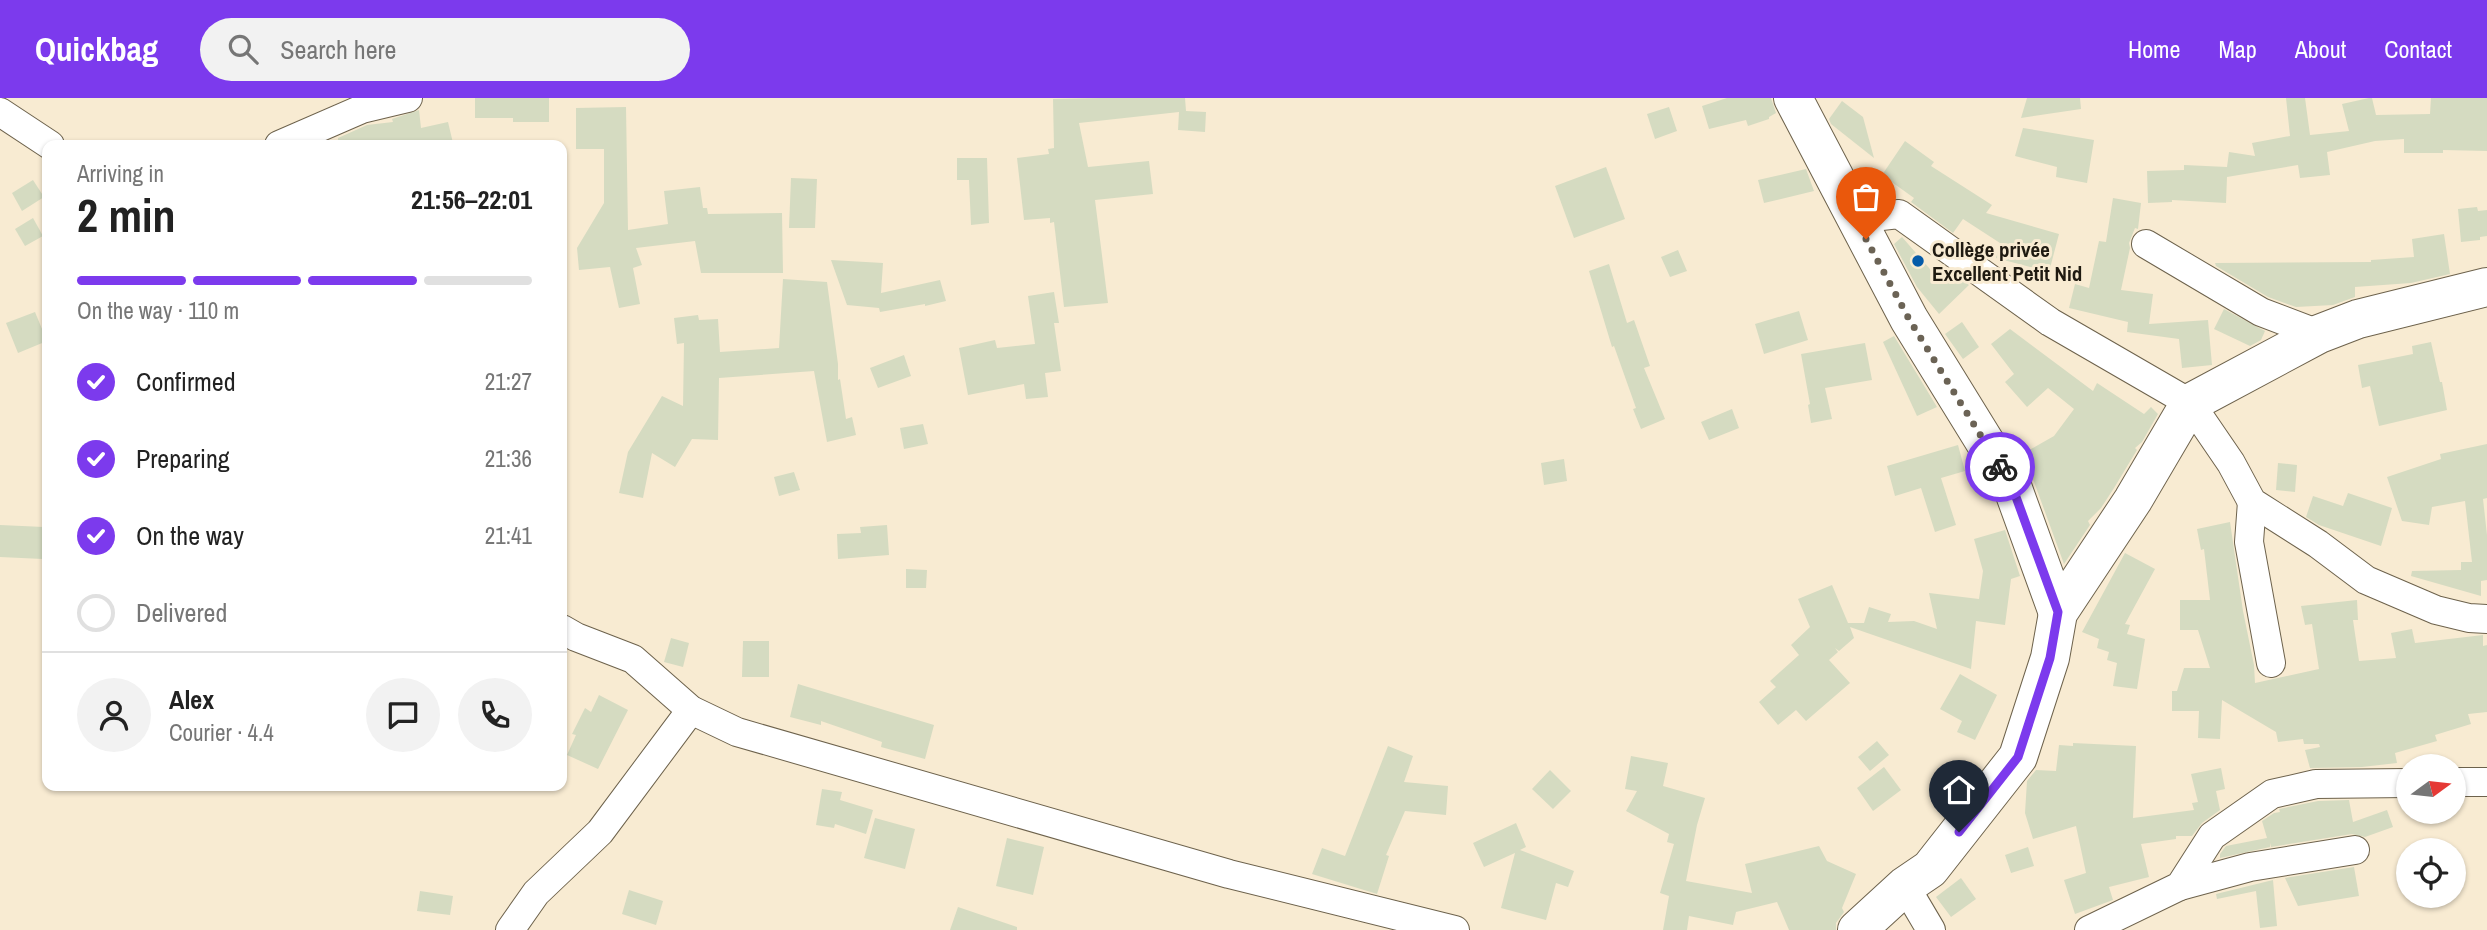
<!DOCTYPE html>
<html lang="en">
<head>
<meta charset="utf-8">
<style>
  :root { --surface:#fff; --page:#f2f2f2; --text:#222; --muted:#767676; --line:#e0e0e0; --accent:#7c3aed }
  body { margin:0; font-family:"Archivo Narrow",sans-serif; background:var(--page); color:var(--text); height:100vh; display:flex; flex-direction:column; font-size:26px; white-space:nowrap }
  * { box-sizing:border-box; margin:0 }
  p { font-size:23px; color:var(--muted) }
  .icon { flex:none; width:38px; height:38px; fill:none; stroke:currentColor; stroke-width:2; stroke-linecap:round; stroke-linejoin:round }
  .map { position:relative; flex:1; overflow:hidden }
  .side { position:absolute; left:42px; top:42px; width:525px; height:651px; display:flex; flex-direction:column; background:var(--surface); border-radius:14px; box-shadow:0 2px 5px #0004 }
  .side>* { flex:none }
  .needle { width:46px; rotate:75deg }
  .buttons { position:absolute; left:2396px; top:656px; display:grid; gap:14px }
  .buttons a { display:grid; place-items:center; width:70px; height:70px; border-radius:50%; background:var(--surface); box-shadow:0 2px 5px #0004; font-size:35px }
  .pin { position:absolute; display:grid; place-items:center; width:60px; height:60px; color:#fff; margin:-72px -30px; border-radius:50% 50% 50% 0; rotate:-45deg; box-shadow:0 0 7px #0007 }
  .pin .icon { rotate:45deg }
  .courier { position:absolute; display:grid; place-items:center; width:70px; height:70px; margin:-35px; border:5px solid #7c3aed; border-radius:50%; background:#fff; color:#222; box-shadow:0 2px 9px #0007 }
  .overview em { font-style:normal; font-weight:800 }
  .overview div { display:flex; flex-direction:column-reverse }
  .overview { display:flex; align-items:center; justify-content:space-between; height:119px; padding:0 35px }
  h1 { font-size:46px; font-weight:800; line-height:52px }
  .bar { display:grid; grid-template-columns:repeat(4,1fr); gap:10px 7px; align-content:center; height:84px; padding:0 35px }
  .bar i { height:9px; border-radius:5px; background:var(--line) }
  .bar .on { background:var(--accent) }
  .bar p { grid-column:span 4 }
  .line { display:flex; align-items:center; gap:18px; padding:0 35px; border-top:2px solid var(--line) }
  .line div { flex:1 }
  .round { display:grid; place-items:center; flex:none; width:74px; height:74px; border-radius:37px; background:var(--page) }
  ol { padding:0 35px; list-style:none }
  li { display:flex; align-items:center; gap:21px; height:77px }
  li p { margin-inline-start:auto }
  li .icon { padding:7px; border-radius:50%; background:var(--accent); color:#fff; stroke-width:4 }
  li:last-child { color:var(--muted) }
  li i { width:38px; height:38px; border:4px solid var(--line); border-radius:50% }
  header { display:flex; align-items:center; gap:42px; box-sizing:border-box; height:98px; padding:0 35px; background:var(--accent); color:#fff }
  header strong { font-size:33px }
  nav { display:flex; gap:38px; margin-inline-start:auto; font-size:24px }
  .search { width:490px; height:63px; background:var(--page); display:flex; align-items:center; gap:18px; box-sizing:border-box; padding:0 24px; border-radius:38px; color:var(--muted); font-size:26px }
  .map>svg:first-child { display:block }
  .building { fill:#d5dbc1 }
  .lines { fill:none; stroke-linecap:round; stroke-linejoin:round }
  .street-casing { stroke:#6d624c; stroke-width:30 }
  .secondary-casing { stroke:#6d624c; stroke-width:40 }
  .street { stroke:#fff; stroke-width:28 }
  .secondary { stroke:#fff; stroke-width:38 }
  .done { stroke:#6b6355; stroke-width:7; stroke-dasharray:0 12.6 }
  .route { stroke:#7c3aed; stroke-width:9 }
  .poi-dot { fill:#055ba9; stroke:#f8ebd2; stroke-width:2.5 }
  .labels { text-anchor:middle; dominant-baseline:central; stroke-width:6; stroke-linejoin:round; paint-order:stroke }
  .poi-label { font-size:21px; font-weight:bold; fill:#1f1a11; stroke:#f8ebd2; text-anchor:start }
</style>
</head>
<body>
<header>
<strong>Quickbag</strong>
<div class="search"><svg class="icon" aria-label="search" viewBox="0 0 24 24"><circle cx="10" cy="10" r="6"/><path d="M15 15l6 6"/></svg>Search here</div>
<nav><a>Home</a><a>Map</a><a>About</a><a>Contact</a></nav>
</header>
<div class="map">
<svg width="2487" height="832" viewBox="0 0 2487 832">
  <rect width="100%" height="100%" fill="#f8ebd2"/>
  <g class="building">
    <path d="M475 0H549V24H513V20H475Z"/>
    <path d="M1100 0H1185L1186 13 1206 14 1205 34 1178 32 1179 14 1079 25 1088 69 1149 63 1153 96 1095 102 1108 205 1064 209 1054 124 1050 125V120L1024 122 1017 60 1049 56 1048 51 1054 50 1053 1Z"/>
    <path d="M1727 0H1771L1776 15 1769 19V21L1748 28 1746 22 1709 31 1702 8Z"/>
    <path d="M2027 0H2080L2081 11 2021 20Z"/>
    <path d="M2286 0H2305L2310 37 2349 33 2342 6 2369 0H2372L2376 17 2430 16 2431 0H2487V53L2443 52V55H2404V41L2375 43 2327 54 2330 77 2300 80 2298 67 2227 79 2226 105 2172 102V104L2148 105 2147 73 2184 72V67L2227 69 2229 54 2255 58 2252 45 2290 38Z"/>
    <path d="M1842 3 1863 19 1874 60 1831 26 1829 21Z"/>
    <path d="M626 9 628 132 668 126 664 93 700 89 703 110H707L708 116 782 115 783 175H701L695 143 636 150 642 167 633 170 640 206 619 210 610 169 579 172 577 150 604 105V51H576V10Z"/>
    <path d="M1669 9 1677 33 1655 41 1647 16Z"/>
    <path d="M419 12 421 30 448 24 453 45 442 47H338V40L367 27 393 24 392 21Z"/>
    <path d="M2023 30 2094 42 2087 85 2056 79 2057 69 2015 58Z"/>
    <path d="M1905 43 1934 64 1931 68 1992 107 1986 115 2059 136 2049 174 1996 160 2000 145 1963 121 1953 135 1911 104 1914 100 1882 77Z"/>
    <path d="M957 60H987L989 125 971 127 969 82H957Z"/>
    <path d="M1606 69 1625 121 1574 140 1555 88Z"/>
    <path d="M1806 71 1814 93 1764 105 1758 82Z"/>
    <path d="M791 80 817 81 815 130H789Z"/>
    <path d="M33 82 44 99 22 113 12 95Z"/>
    <path d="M2113 100 2141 105 2138 131 2135 130 2129 145 2130 150 2121 192 2153 196 2149 226 2208 222 2212 267 2182 270 2179 241 2127 234 2128 224 2069 210 2075 186 2089 190 2099 143 2106 144Z"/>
    <path d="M2477 109 2478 113 2487 112V138L2480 139V142L2461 144 2458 111Z"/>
    <path d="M33 120 43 138 25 148 15 131Z"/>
    <path d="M2444 136 2450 176 2411 185 2355 189V199L2333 207 2296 209 2268 199 2216 168 2215 165 2371 164V162L2414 159 2412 141Z"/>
    <path d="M1902 139 1943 186 1954 176 1969 187 1939 216 1917 189 1894 146Z"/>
    <path d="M1678 152 1687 173 1670 179 1661 159Z"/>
    <path d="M831 162 883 165 881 195 940 182 946 203 925 208V206L880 214 879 210 847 207Z"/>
    <path d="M1609 166 1627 225 1634 222 1650 268 1644 270 1665 321 1641 331 1633 311 1636 310 1614 248 1612 249 1589 173Z"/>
    <path d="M783 181 827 184 838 266V282L840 281 846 321 852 319 856 337 827 344 814 273 719 280 718 342 692 341 675 369 652 355 643 400 619 395 628 354 662 298 683 308 684 245 677 246 674 220 698 217 699 222 718 221 720 254 779 250Z"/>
    <path d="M1054 194 1059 225H1054L1061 273 1045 275 1048 299 1026 301 1024 286 968 297 959 250 995 242 997 250 1035 246 1028 198Z"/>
    <path d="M2224 211 2265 233 2261 242 2250 248 2214 231Z"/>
    <path d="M1799 213 1808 242 1764 256 1755 226Z"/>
    <path d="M35 214 47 243 18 255 6 225Z"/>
    <path d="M1962 224 1979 249 1963 261 1945 236Z"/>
    <path d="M2010 231 2093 293 2097 285 2144 316 2151 309 2158 316 2142 344 2135 350 2137 352 2114 390 2101 410 2088 423 2090 427 2064 466 2033 381 2025 368 2031 365 2024 355 2054 338 2074 311 2048 290 2027 309 2005 284 2014 276 1991 246Z"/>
    <path d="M1894 238 1937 309 1917 318 1883 244Z"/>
    <path d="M2431 244 2440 284H2442L2447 312 2379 328 2370 288 2362 290 2358 267 2413 256 2412 248Z"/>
    <path d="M1865 245 1872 282 1825 290 1832 321 1811 325 1808 307 1810 306 1801 256Z"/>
    <path d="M904 257 911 278 878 290 870 270Z"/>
    <path d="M1732 311 1739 330 1709 342 1701 324Z"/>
    <path d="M923 326 928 346 904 351 900 330Z"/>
    <path d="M2487 346V400L2483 401 2487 437V482L2481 483V498L2411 478 2412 473 2461 472V464H2472L2465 403 2432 409 2429 427 2402 423 2387 379 2441 361 2440 356Z"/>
    <path d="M1958 347 1965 373 1941 380 1956 427 1935 434 1921 390 1895 398 1887 368Z"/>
    <path d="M1564 361 1567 383 1544 387 1541 365Z"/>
    <path d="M2278 365 2297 367 2295 394 2276 392Z"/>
    <path d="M794 374 800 392 779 398 774 379Z"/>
    <path d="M2348 395 2392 410 2381 448 2319 427 2306 419 2313 398 2343 408Z"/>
    <path d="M2230 424 2243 513 2254 567 2255 585 2319 571 2312 526 2305 527 2301 508 2357 502 2358 522H2353L2359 563 2396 560 2391 535 2412 531 2415 545 2483 537V548L2487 547V614L2468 616 2471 626 2435 637 2437 643 2395 655 2397 665 2362 669 2310 670 2305 652 2320 649 2319 646H2304L2303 641 2278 644 2276 634 2222 602 2220 641 2198 640 2199 613H2172V593H2177L2184 570H2210L2198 532H2180V502H2210L2204 451 2201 452 2197 431Z"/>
    <path d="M0 427 44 429 43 461 0 459Z"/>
    <path d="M887 427 889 457 838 461 837 436 861 435 860 429Z"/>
    <path d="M2005 432 2020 478 2011 481 2005 527 1976 523 1971 571 1850 529 1854 540 1839 553 1835 550 1838 554 1829 562 1850 585 1806 623 1796 612 1778 627 1759 604 1776 589 1770 583 1799 557 1791 547 1810 529 1798 501 1832 487 1848 525H1864L1869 509 1891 516 1888 524 1914 523 1937 531 1929 495 1979 501 1983 473 1974 441Z"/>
    <path d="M2125 455 2155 471 2125 526 2130 527 2127 536 2145 541 2137 591 2113 588 2117 565 2107 562 2109 554 2097 550 2099 541 2082 534Z"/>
    <path d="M906 471 927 472 926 490H906Z"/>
    <path d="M671 540 689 545 683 569 664 564Z"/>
    <path d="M743 543H769V579H742Z"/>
    <path d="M1960 576 1997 597 1975 642 1957 634 1962 623 1940 611Z"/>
    <path d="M798 586 934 627 925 661 881 649 882 644 821 623V627L790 619Z"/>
    <path d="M599 597 628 612 598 671 567 657 576 637 572 636 585 610 591 614Z"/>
    <path d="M1877 643 1889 657 1870 673 1858 659Z"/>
    <path d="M2073 645 2136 648 2133 720 2194 712 2192 705 2198 704 2191 676 2221 670 2225 691 2216 693 2220 712 2202 725 2192 738H2176V741L2141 746 2149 779 2109 789 2113 802 2075 816 2064 782 2086 775 2076 728 2033 741 2025 715 2027 683 2036 672 2056 673 2059 647 2073 648Z"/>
    <path d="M1388 648 1413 658 1404 684 1448 688 1446 717 1405 713 1386 757 1389 758 1377 796 1312 776 1322 750 1345 758Z"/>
    <path d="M1631 658 1668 665 1663 688 1705 700 1697 727 1686 783 1752 795 1745 766 1819 748 1827 763 1856 776 1842 810 1844 814 1836 825V832H1789L1777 804 1736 814 1733 827 1689 818 1687 832H1663L1669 798 1660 795 1674 746 1667 744 1669 736 1626 713 1637 693 1625 691Z"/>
    <path d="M1884 669 1901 692 1873 713 1857 690Z"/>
    <path d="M1550 672 1571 693 1553 711 1532 691Z"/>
    <path d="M822 691 842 694 840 702 873 712 866 736 835 726 834 730 816 727Z"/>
    <path d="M2349 702 2353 724 2387 712 2393 729 2365 739 2352 736 2271 749 2270 745V749L2220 760V756L2226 748 2267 740 2262 723 2274 715 2280 714 2279 711 2318 703Z"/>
    <path d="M875 720 915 731 905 771 864 760Z"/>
    <path d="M1516 725 1526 749 1520 752 1574 773 1568 789 1556 785 1546 822 1501 810 1515 755 1484 769 1473 745Z"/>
    <path d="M1007 740 1044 749 1033 797 996 788Z"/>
    <path d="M2028 749 2034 768 2011 775 2005 757Z"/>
    <path d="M2354 769 2359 798 2298 808 2285 780Z"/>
    <path d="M1961 780 1976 801 1951 819 1936 799Z"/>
    <path d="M2273 782 2277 828 2260 830 2256 793 2217 801 2216 796Z"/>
    <path d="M629 792 663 803 656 827 622 816Z"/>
    <path d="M420 793 453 798 450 817 417 813Z"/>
    <path d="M958 809 1017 829V832H950Z"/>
  </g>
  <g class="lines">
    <g class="street-casing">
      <g id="street">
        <path d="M0 14 50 47"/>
        <path d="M279 47 362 11 408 0"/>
        <path d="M1855 121 1899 116 2050 224 2190 305 2231 365 2252 404 2318 446 2366 482 2436 512 2469 520 2487 521"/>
        <path d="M2146 146 2261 214 2319 236"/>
        <path d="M2252 404 2249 444 2271 565"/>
        <path d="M562 531 576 539 633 561 691 612 737 634 1229 776 1455 832"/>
        <path d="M2454 684H2487"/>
        <path d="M1905 788 1931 832"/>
        <path d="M2180 788 2250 769 2355 752"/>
        <path d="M510 832 536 795 600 734 691 612"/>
        <path d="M2089 832 2180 788 2212 738 2272 696 2316 686 2408 685"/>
      </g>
    </g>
    <g class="secondary-casing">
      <g id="secondary">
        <path d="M1793 0 1909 221 2012 388 2058 515"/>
        <path d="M1857 832 1905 788 1930 771 2018 659 2050 560 2058 515 2133 402 2190 305 2319 236 2358 221 2487 189"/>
      </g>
    </g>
    <use href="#street" class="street"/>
    <use href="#secondary" class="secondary"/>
  </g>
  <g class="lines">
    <path class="done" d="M1866 141 1909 221 2000 369"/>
    <path class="route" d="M1959 734 2018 659 2050 560 2058 514 2012 388 2000 369"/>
  </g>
  <circle class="poi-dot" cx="1918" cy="163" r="7"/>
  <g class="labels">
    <g class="poi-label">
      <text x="1932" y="151">Collège privée<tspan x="1932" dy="24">Excellent Petit Nid</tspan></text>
    </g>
  </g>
</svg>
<div class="buttons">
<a><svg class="needle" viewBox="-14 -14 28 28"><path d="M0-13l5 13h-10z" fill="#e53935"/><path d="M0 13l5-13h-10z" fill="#767676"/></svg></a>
<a><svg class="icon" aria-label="locate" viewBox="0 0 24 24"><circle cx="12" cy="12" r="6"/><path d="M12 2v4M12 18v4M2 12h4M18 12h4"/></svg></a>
</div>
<div class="pin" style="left:1866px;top:141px;background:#ea580c"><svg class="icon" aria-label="bag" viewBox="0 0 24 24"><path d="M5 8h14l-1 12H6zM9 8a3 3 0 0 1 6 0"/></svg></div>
<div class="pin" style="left:1959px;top:734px;background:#1f2937"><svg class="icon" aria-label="home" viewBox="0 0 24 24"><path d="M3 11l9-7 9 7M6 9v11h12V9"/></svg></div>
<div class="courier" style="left:2000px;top:369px"><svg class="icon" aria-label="bike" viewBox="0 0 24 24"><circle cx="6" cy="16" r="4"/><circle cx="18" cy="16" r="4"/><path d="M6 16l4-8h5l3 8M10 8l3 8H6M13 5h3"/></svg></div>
<section class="side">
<div class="overview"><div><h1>2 min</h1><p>Arriving in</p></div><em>21:56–22:01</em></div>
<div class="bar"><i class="on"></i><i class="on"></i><i class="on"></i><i></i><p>On the way · 110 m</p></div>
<ol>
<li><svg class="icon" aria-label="check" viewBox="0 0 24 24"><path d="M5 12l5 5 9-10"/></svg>Confirmed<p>21:27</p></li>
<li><svg class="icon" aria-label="check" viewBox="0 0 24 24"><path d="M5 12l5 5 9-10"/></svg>Preparing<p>21:36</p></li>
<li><svg class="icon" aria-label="check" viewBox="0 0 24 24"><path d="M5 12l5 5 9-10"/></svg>On the way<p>21:41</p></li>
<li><i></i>Delivered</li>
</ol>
<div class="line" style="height:126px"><a class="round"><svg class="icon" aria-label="person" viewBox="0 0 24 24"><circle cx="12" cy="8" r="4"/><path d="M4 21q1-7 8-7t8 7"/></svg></a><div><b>Alex</b><p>Courier · 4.4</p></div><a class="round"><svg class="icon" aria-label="chat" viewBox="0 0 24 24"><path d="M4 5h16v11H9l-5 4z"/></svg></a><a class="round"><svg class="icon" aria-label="phone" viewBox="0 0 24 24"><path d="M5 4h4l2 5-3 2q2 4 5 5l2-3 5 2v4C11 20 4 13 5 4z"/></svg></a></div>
</section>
</div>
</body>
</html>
